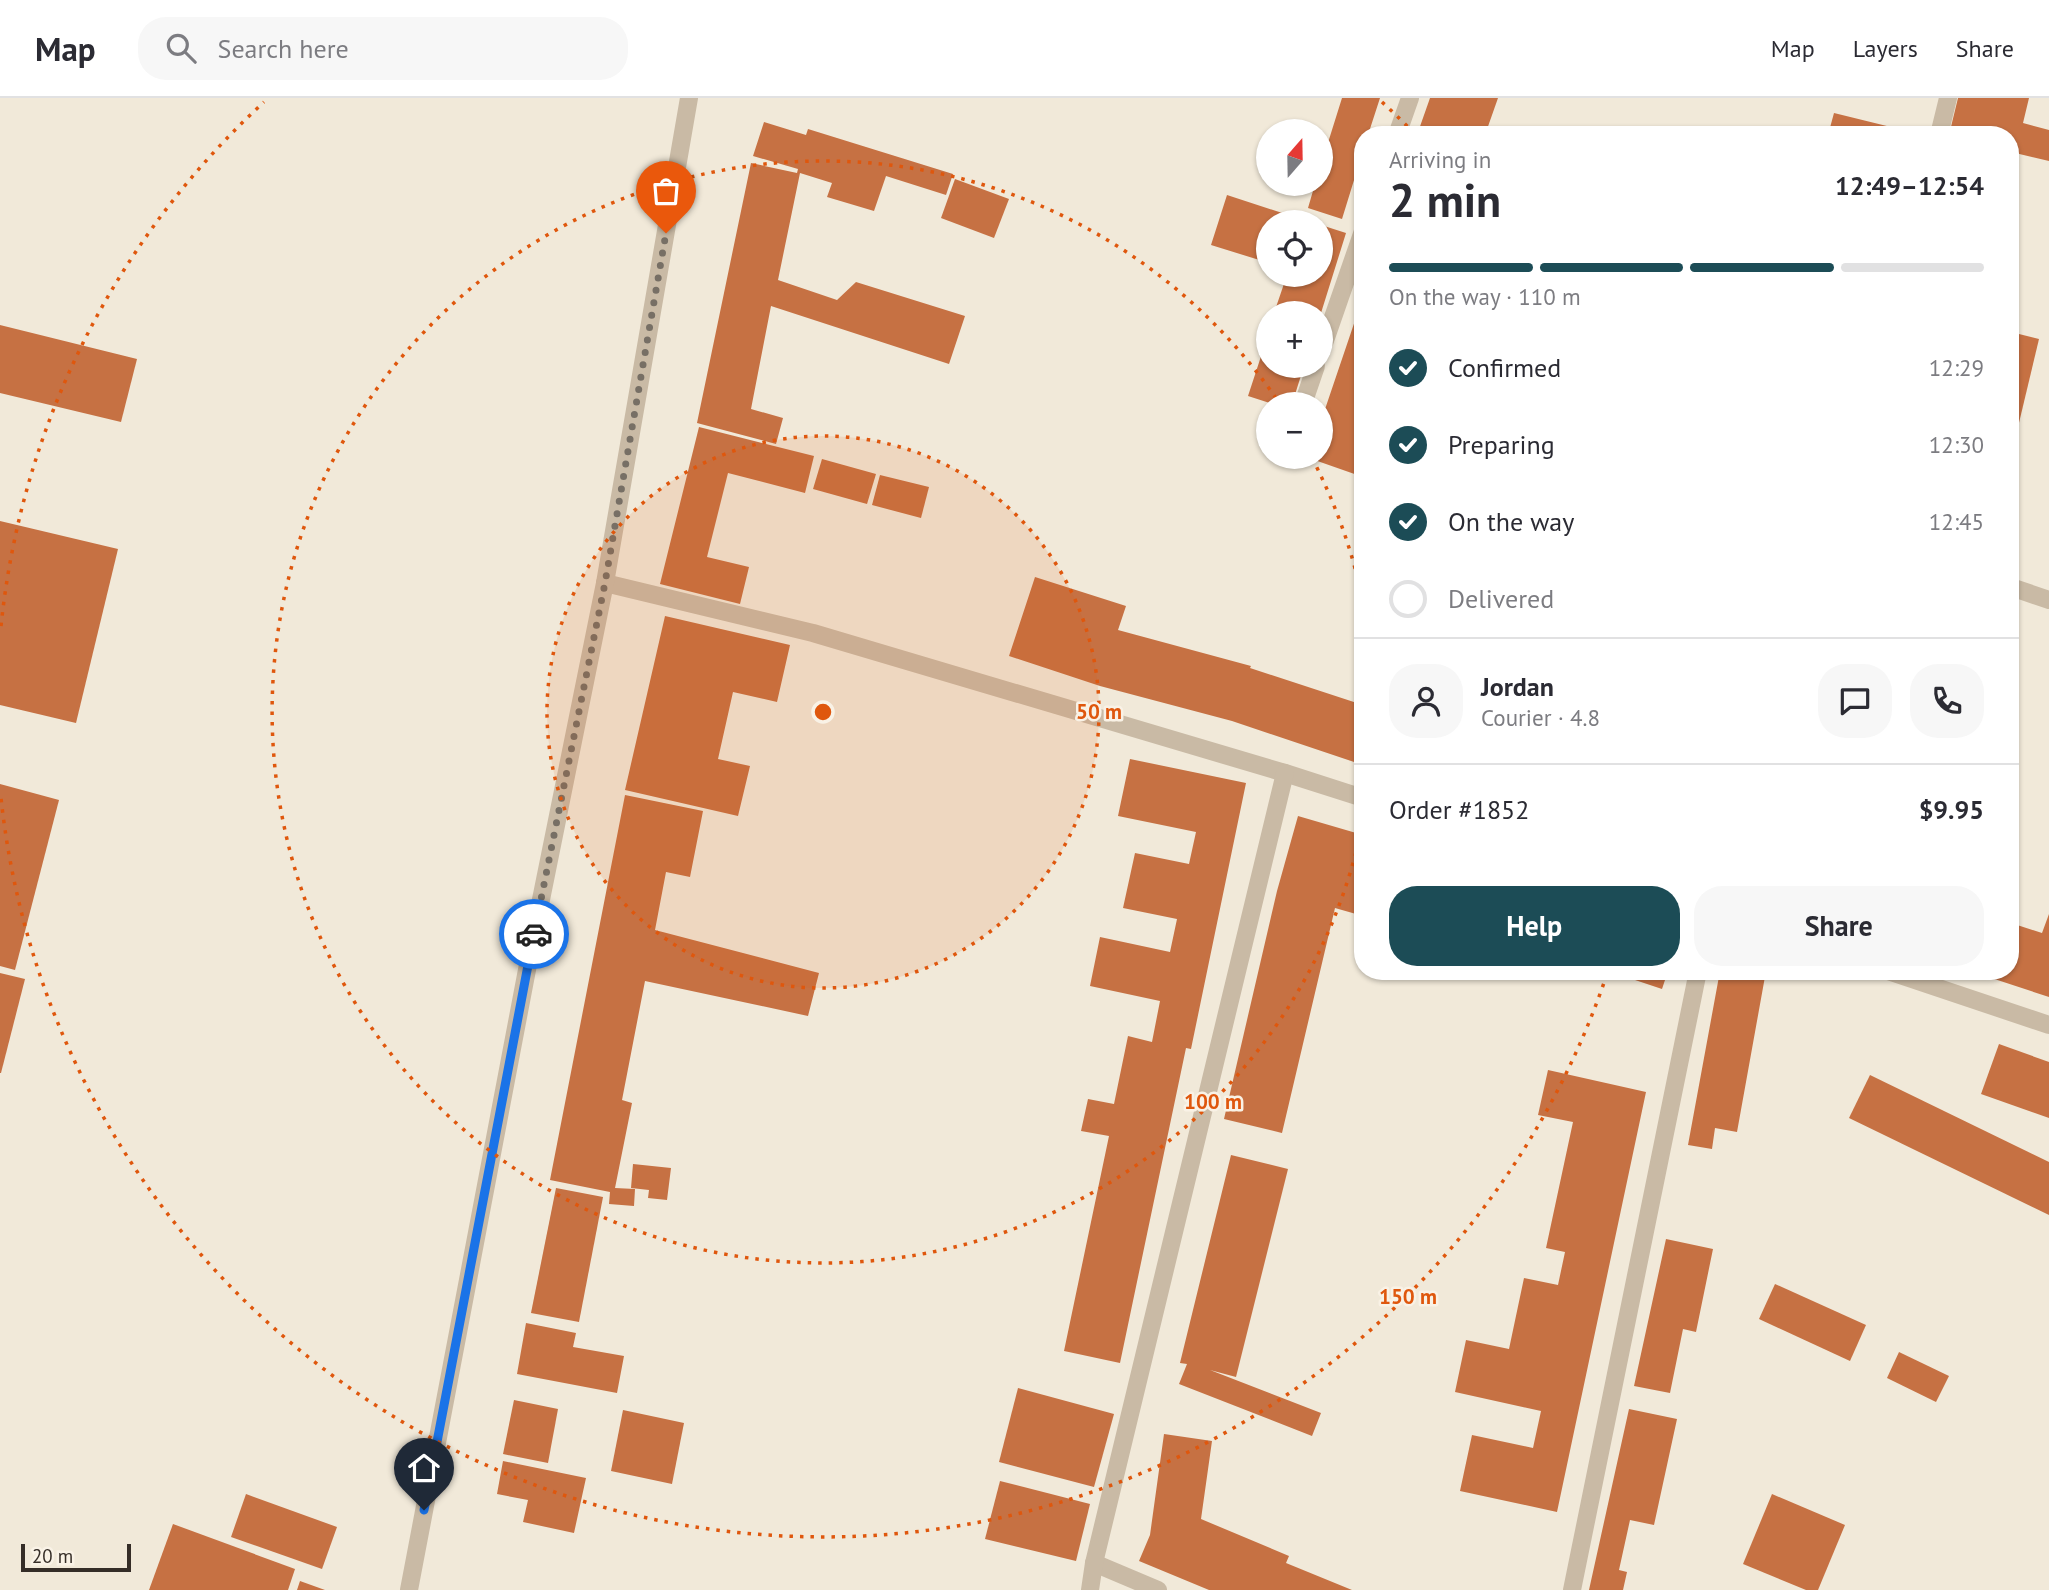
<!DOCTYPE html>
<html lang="en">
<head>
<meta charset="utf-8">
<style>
  :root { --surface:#fff; --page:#f7f7f7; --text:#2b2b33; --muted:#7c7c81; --line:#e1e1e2; --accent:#1c4c56 }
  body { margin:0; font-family:"PT Sans",sans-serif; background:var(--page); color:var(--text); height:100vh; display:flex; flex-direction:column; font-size:26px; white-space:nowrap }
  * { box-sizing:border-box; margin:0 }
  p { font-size:23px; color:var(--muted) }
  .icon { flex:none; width:38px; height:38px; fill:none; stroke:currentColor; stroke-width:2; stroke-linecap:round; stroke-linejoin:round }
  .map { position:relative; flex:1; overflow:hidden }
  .drawer { position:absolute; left:1354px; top:28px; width:665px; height:854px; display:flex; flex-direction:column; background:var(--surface); border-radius:28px; box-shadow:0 2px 5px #0004 }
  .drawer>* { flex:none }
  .needle { width:46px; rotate:20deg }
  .controls { position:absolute; left:1256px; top:21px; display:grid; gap:14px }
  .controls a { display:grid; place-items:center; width:77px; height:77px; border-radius:50%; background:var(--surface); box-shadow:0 2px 5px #0004; font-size:35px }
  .scale { position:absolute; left:21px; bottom:18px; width:110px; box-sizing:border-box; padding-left:7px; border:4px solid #352d27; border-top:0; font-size:19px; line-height:24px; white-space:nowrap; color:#352d27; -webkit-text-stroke:5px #f9f2e6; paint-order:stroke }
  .pin { position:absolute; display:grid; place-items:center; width:60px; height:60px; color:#fff; margin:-72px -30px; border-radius:50% 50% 50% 0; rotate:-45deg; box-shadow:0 0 7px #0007 }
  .pin .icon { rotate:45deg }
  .courier { position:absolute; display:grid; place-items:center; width:70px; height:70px; margin:-35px; border:5px solid #1a73e8; border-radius:50%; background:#fff; color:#222; box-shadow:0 2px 9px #0007 }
  .head em { font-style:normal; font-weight:600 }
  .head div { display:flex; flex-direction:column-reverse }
  .head { display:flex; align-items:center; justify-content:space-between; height:119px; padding:0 35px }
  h1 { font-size:46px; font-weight:600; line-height:52px }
  .bar { display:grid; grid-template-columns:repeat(4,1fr); gap:10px 7px; align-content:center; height:84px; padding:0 35px }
  .bar i { height:9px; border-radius:5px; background:var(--line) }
  .bar .current { background:var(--accent) }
  .bar p { grid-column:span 4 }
  .line { display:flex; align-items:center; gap:18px; padding:0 35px; border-top:2px solid var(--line) }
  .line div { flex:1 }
  .round { display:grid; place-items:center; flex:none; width:74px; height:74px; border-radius:28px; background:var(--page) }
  ol { padding:0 35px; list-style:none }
  li { display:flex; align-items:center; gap:21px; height:77px }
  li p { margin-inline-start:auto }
  li .icon { padding:7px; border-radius:50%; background:var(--accent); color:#fff; stroke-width:4 }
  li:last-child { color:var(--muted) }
  li i { width:38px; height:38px; border:4px solid var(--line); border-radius:50% }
  .action { display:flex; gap:14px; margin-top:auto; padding:14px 35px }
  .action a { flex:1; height:80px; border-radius:28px; background:var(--accent); color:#fff; font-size:28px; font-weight:600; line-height:80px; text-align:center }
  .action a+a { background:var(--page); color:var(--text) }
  header { display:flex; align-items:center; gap:42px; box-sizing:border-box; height:98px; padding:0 35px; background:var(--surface); border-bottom:2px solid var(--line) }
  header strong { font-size:33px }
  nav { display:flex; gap:38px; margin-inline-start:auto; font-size:24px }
  .search { width:490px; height:63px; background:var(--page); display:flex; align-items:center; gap:18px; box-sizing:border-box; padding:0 24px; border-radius:28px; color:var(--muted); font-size:26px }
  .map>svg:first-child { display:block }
  .building { fill:#c67143 }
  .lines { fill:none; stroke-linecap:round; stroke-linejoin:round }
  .minor { stroke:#c9baa5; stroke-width:18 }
  .tertiary { stroke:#c9baa5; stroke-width:18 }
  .done { stroke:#776f65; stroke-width:7; stroke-dasharray:0 12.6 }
  .route { stroke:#1a73e8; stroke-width:9 }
  .ring { fill:none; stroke:#df570d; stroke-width:3.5; stroke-dasharray:3.5 7 }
  .centre { fill:#df570d; stroke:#f9f2e6; stroke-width:3.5 }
  .ring-label { font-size:21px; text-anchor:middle; font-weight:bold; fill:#df570d; stroke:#f9f2e6; stroke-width:5; stroke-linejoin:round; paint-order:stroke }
</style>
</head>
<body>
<header>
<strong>Map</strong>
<div class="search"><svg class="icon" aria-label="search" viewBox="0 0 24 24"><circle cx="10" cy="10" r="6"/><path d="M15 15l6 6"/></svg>Search here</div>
<nav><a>Map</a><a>Layers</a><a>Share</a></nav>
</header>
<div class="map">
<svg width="2049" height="1492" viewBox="0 0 2049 1492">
  <rect width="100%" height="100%" fill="#f1e9d9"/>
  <g class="building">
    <path d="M1342 0H1380L1368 37H1363V53L1342 121 1308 110 1315 86H1321V67Z"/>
    <path d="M1430 0H1498L1485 37H1417Z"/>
    <path d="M1958 0H2029L2023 25 2049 32V63L2011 54V37H1949Z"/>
    <path d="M1834 15 1899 31 1898 37H1828Z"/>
    <path d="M764 24 806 37 808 31 953 76 946 97 886 78 874 113 827 99 832 85 800 75 778 182 837 202 856 184 965 218 949 266 771 208 751 311 783 320 776 346 697 325 751 65 797 75 798 71 753 58Z"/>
    <path d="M955 81 1009 101 994 140 941 120Z"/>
    <path d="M1227 97 1310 124H1269V165L1211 147Z"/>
    <path d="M1321 127 1346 135 1321 215H1274L1287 177H1321Z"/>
    <path d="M1363 199V379L1306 359H1321V323Z"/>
    <path d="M0 227 137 261 121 324 0 295Z"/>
    <path d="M1269 234V268H1304L1292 306H1273L1248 298Z"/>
    <path d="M2011 234 2039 241 2018 329 2011 327Z"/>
    <path d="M699 329 814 358 805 395 728 375 707 459 749 469 740 506 660 486Z"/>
    <path d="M822 361 876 376 867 406 813 391Z"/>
    <path d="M880 377 929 389 921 420 872 407Z"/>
    <path d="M0 423 118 451 76 625 0 607Z"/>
    <path d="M1035 479 1126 508 1118 532 1251 568 1250 570 1363 607V667L1232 623 1100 588 1009 558Z"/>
    <path d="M665 518 790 547 777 604 733 594 718 661 750 668 738 718 625 692Z"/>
    <path d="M1130 661 1246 685 1191 951 1186 950 1120 1265 1064 1253 1109 1038 1081 1033 1088 1001 1114 1006 1128 938 1152 944 1160 903 1090 888 1100 839 1170 854 1177 821 1123 810 1135 755 1189 766 1196 734 1118 718Z"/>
    <path d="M0 686 59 702 15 872 0 868Z"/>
    <path d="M625 697 703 713 690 779 666 774 655 832 819 875 808 918 645 883 622 1002 632 1005 615 1090 635 1091 634 1108 609 1106 610 1094 550 1082Z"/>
    <path d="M1298 718 1363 737V818L1335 810 1282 1035 1224 1021 1277 793Z"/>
    <path d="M2049 816V899L1973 874 2011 873V825L2042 835Z"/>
    <path d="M1608 873H1668L1662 891Z"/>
    <path d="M1720 873H1766L1737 1034 1715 1030 1712 1051 1688 1047Z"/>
    <path d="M0 875 25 881 1 975H0Z"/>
    <path d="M1999 946 2049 964V1020L1981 996Z"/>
    <path d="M1548 972 1646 994 1557 1414 1460 1393 1472 1337 1533 1350 1541 1313 1455 1294 1466 1242 1509 1251 1524 1180 1558 1187 1565 1154 1546 1150 1573 1024 1538 1017Z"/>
    <path d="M1870 977 2049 1064V1117L1849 1020Z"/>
    <path d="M1231 1057 1288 1071 1236 1279 1210 1272 1321 1315 1312 1338 1179 1286 1187 1266 1180 1265Z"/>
    <path d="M633 1066 671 1070 667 1102 648 1100 649 1092 631 1090Z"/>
    <path d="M556 1090 603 1099 579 1224 531 1215Z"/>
    <path d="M1666 1141 1713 1151 1696 1234 1683 1231 1670 1295 1634 1288Z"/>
    <path d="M1775 1186 1866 1227 1850 1263 1759 1221Z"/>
    <path d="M526 1225 576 1235 573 1249 624 1258 617 1295 517 1276Z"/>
    <path d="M1899 1254 1949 1278 1936 1304 1887 1280Z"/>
    <path d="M1018 1290 1114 1316 1094 1389 999 1364Z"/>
    <path d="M514 1302 558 1311 548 1365 503 1356Z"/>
    <path d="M1629 1311 1677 1321 1654 1427 1630 1422 1619 1472 1627 1474 1623 1492H1589Z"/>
    <path d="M623 1312 684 1325 672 1386 611 1373Z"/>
    <path d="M1164 1336 1212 1343 1201 1421 1289 1458 1286 1465 1352 1492H1209L1139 1463 1150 1437Z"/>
    <path d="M503 1363 586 1380 574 1435 523 1424 528 1402 497 1396Z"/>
    <path d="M1000 1383 1090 1406 1076 1463 985 1441Z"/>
    <path d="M246 1396 337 1429 322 1471 231 1439Z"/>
    <path d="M1772 1396 1845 1427 1818 1492H1806L1743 1466Z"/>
    <path d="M173 1426 295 1471 288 1492H149Z"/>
    <path d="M300 1483 325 1492H297Z"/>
  </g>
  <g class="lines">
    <g class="minor">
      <path d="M1397 37 1410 0"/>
      <path d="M1939 37 1948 0"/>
      <path d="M1321 254 1363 133"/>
      <path d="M1303 306 1316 268"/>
      <path d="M605 485 813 535 1285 675 1363 700"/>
      <path d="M2011 489 2049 502"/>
      <path d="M1888 873 2049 927"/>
      <path d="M1094 1465 1158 1492"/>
      <path d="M1090 1492 1094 1465 1285 675"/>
      <path d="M1572 1492 1698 873"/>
    </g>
    <path class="tertiary" d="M409 1492 530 856 605 485 689 0"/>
  </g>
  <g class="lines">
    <path class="done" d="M534 836 605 485 666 135"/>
    <path class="route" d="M424 1412 534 836"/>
  </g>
  <circle cx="823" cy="614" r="276" fill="#df570d" fill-opacity=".12"/>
  <g class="ring">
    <circle cx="823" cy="614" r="276"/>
    <path d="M1363 724A551 551 0 1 1 1280 306M1312 360A551 551 0 0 1 1363 504"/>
    <path d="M1607 876A827 827 0 0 1 1 700M1 528A827 827 0 0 1 264 4M1382 4A827 827 0 0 1 1413 34"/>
  </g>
  <circle cx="823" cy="614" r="10" class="centre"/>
  <g class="ring-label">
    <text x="1099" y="621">50 m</text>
    <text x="1213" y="1011">100 m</text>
    <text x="1408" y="1206">150 m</text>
  </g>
</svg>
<div class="controls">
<a><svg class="needle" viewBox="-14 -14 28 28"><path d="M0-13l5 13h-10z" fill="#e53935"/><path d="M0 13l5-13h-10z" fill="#7c7c81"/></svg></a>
<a><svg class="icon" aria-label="locate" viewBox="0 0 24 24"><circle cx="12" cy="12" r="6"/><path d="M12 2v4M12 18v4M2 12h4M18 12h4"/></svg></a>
<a>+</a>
<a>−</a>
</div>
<div class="scale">20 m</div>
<div class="pin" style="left:666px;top:135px;background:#ea580c"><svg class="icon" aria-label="bag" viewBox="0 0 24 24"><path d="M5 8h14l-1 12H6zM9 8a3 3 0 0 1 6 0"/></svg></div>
<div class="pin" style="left:424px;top:1412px;background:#1f2937"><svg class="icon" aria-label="home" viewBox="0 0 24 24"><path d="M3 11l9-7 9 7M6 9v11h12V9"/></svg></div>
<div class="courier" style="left:534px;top:836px"><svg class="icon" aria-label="car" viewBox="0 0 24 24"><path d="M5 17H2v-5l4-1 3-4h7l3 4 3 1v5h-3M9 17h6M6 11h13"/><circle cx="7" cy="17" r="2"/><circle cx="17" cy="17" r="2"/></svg></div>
<section class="drawer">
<div class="head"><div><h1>2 min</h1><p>Arriving in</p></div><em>12:49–12:54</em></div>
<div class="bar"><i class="current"></i><i class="current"></i><i class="current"></i><i></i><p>On the way · 110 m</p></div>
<ol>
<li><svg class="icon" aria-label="check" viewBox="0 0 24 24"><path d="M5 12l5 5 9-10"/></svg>Confirmed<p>12:29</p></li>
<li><svg class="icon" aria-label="check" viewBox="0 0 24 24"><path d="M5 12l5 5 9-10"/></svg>Preparing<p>12:30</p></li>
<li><svg class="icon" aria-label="check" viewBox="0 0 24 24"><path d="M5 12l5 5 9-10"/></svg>On the way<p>12:45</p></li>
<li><i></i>Delivered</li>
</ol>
<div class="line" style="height:126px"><a class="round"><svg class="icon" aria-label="person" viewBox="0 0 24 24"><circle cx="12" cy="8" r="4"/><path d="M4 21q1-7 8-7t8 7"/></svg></a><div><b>Jordan</b><p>Courier · 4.8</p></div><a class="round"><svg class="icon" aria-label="chat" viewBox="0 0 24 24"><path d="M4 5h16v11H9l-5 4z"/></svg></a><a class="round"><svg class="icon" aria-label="phone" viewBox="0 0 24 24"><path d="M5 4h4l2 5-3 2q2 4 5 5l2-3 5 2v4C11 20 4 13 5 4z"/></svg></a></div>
<div class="line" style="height:91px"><div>Order #1852</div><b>$9.95</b></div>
<div class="action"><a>Help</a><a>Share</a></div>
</section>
</div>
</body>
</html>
